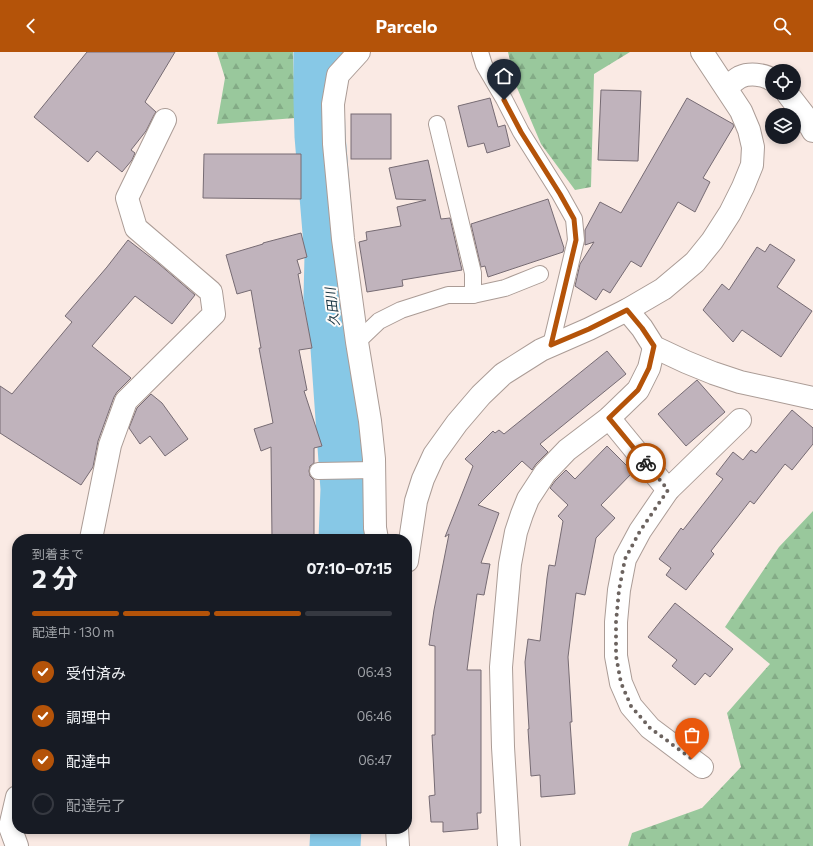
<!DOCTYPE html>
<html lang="ja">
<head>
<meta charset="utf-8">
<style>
  :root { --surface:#171b24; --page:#20242c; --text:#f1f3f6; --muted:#9ea1a6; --line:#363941; --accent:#b45309 }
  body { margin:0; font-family:Commissioner,"Noto Sans JP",sans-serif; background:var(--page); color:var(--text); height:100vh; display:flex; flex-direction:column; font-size:15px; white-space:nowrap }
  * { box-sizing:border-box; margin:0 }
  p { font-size:13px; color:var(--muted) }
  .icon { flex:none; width:22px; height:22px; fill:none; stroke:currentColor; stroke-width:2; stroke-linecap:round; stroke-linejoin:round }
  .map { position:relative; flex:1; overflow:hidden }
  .side { position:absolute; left:12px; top:482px; width:400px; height:300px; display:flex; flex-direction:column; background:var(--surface); border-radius:16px; box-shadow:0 2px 6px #0003 }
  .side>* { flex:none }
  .buttons { position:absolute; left:765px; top:12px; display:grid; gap:8px }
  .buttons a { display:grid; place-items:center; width:36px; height:36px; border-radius:50%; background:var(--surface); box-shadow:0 2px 6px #0003; font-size:20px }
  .pin { position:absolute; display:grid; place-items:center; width:34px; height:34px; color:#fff; margin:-41px -17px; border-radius:50% 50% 50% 0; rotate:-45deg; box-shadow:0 0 4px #0007 }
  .pin .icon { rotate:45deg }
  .courier { position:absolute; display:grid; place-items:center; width:40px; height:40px; margin:-20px; border:3px solid #b45309; border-radius:50%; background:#fff; color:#222; box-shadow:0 1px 5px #0007 }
  .head em { font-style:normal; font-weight:700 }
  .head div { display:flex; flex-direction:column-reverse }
  .head { display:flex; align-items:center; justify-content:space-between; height:68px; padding:0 20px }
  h1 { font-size:26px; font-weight:700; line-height:30px }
  .bar { display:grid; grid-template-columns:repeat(4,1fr); gap:6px 4px; align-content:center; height:48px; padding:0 20px }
  .bar i { height:5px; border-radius:3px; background:var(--line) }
  .bar .current { background:var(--accent) }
  .bar p { grid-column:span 4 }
  ol { padding:0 20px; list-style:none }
  li { display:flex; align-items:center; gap:12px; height:44px }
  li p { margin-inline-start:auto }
  li .icon { padding:4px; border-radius:50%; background:var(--accent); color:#fff; stroke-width:4 }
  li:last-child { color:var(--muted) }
  li i { width:22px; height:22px; border:2px solid var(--line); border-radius:50% }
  header { display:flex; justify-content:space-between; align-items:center; height:52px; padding:0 20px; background:var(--accent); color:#fff; font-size:18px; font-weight:700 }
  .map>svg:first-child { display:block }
  .forest { fill:url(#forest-firs) }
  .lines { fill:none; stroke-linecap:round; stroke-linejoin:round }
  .river { stroke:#87c8e6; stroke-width:51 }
  .building { fill:#c0b3bc; stroke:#766b73 }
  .lane-casing { stroke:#ab9c96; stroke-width:18 }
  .street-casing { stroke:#ab9c96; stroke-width:24 }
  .secondary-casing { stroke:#ab9c96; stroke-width:24 }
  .lane { stroke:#fff; stroke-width:16 }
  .street { stroke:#fff; stroke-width:22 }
  .secondary { stroke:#fff; stroke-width:22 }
  .done { stroke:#6c635f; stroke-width:4; stroke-dasharray:0 7.2 }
  .route { stroke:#b45309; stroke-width:5 }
  .labels { text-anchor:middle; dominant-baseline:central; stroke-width:4; stroke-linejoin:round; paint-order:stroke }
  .water-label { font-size:13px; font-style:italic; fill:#13313f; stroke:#fefbf9 }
</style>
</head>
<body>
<header><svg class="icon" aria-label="back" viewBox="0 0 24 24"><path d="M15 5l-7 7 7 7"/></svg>Parcelo<svg class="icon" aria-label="search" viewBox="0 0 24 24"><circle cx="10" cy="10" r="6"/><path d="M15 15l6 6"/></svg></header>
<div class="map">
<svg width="813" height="794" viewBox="0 0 813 794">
  <defs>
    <pattern id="forest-firs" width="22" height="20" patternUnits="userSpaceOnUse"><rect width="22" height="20" fill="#99c89c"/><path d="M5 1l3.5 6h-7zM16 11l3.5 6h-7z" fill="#83ab86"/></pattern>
  </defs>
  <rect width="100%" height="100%" fill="#faeae4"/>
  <g class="forest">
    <path d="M217 0H293L295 66 217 72 225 26Z"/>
    <path d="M508 0H630L594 22 591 135 575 138 541 92 515 31Z"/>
    <path d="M813 459V794H628L632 781 702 756 741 715 727 661 770 612 725 575 779 495Z"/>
  </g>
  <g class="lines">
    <g class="river">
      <path d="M319 0V48L320 84 330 204 329 246 335 282 346 437 344 487"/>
      <path d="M335 794 336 777"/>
    </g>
  </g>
  <g class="building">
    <path d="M87 0H175L145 50 156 60 154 63 146 79 131 98 135 101 132 108 122 120 97 99 88 110 34 65Z"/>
    <path d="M601 38 641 39 638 109 598 108Z"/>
    <path d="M490 46 498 75 505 73 510 94 487 101 484 91 468 95 458 54Z"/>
    <path d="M687 46 733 72 734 74 703 126 710 130 695 160 678 150 641 215 631 209 610 241 603 237 596 248 575 234 580 212 594 190 585 193V178L600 150 621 161Z"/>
    <rect x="351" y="62" width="40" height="45"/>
    <path d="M204 102H301V147L203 146Z"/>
    <path d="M428 108 441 167 450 166 462 218 402 228 403 234 367 240 359 190 367 188 366 180 401 174 397 155 426 148 396 147 389 116Z"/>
    <path d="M548 147 564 196 563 200 488 225 485 214 481 215 471 172Z"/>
    <path d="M301 181 307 205 297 208 301 221 298 222 312 296 299 298 307 338 304 339 322 394 314 396V411L310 414 309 419 310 424 314 428V487H272L271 395 261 399 254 377 273 371 259 296H261L251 238 237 242 226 203 263 192V191Z"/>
    <path d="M128 188 159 212 195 243 172 272 135 244 92 294 131 326 117 340 114 345 98 389 93 415 81 433 0 381V334L12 342 72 270 65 264 107 215Z"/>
    <path d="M770 192 795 208 777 235 812 259 781 305 742 278 733 290 703 258 722 232 729 238 757 195 765 200Z"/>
    <path d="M607 299 626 322 540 392 548 400 536 412 532 418 522 409 478 453 499 461 481 511 490 512 484 543 477 542 467 618H481V761H477L478 777 443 780V770H431L429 744 435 743 432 683H435V594L429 593 434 558 449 482 445 485 473 414 465 407 493 379 495 381 499 378 504 382Z"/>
    <path d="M697 328 725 360 686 394 658 362Z"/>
    <path d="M151 342 162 351 188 387 165 404 150 384 140 392 129 376 137 356Z"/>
    <path d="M792 358 813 376V392L792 418 785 412 754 452 750 449 711 499 714 502 686 538 666 523 671 516 659 507 681 476 683 478 723 427 716 422 733 400 743 408 751 398 756 401Z"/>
    <path d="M607 394 633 420 601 453 615 466 596 486 585 543 576 541 568 605 572 670H570L575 742 541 745 540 723 531 724 528 677H529L525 610 528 587 540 589 547 526 549 513 555 514 563 469 558 464 568 453 550 436 555 429 566 418 575 427Z"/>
    <path d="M675 551 733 597 710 625 705 621 695 633 672 614 677 608 648 585Z"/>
  </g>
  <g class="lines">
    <g class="lane-casing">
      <g id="lane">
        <path d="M480 0 484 13 504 47 521 80 560 142 574 167 576 188 551 293"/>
        <path d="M437 72 473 221V243"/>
        <path d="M357 290 379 269 401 258 448 243H473L505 236 540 222"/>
        <path d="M318 419 374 418"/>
      </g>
    </g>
    <g class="street-casing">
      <g id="street">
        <path d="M359 0 338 23 333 52 334 92 343 187 357 290 370 369 374 407 375 476 377 487"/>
        <path d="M726 35C730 32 735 28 740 25 749 21 764 22 772 28"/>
        <path d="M787 41 804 63 813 79"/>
        <path d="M627 258 642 276 654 295 686 310 713 321 740 330 813 346"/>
        <path d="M609 366 668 438"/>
        <path d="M91 487 110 393 126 349 214 262 211 240 136 176 127 146 165 68"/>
        <path d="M407 509 416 449 423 427 434 403 457 371 481 343 503 322 541 298 589 277 627 258 663 237 695 210 712 189 730 161 743 135 752 113 753 95 749 78 741 59 702 0"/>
        <path d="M702 715 650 676 631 654 621 631 616 604V570L619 538 625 507 640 479 668 438 740 368"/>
        <path d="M17 745 10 775 17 794"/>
        <path d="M509 794 503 695 501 615 510 512 516 480 522 462 528 447 545 421 567 398 609 366 638 338 649 316 654 295"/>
      </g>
    </g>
    <g class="secondary-casing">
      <path id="secondary" d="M397 777 398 794"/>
    </g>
    <use href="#lane" class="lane"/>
    <use href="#street" class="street"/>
    <use href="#secondary" class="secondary"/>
  </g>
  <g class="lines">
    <path class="done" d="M646 411 668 438 640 479 625 507 619 538 616 570V604L621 631 631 654 650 676 692 707"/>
    <path class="route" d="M504 48 521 80 560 142 574 167 576 188 551 293 589 277 627 258 642 276 654 294 649 316 638 338 609 366 646 411"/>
  </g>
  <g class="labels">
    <g class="water-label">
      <text transform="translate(332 255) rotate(-97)">久田川</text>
    </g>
  </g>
</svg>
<div class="buttons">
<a><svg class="icon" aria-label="locate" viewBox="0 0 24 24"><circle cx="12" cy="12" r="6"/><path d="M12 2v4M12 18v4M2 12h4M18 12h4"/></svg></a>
<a><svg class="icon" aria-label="layers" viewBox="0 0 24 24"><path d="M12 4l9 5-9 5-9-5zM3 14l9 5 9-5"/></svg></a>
</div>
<div class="pin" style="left:692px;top:707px;background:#ea580c"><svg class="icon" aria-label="bag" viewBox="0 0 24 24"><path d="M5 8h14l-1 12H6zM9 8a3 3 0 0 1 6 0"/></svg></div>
<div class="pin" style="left:504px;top:48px;background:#1f2937"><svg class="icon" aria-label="home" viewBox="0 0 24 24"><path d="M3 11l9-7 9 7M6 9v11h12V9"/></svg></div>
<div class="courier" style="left:646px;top:411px"><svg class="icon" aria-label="bike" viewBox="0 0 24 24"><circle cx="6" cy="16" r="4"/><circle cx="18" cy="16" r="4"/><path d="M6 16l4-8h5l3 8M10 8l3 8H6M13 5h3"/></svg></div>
<section class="side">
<div class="head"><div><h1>2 分</h1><p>到着まで</p></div><em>07:10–07:15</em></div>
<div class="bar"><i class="current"></i><i class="current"></i><i class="current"></i><i></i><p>配達中 · 130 m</p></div>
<ol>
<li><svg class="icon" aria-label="check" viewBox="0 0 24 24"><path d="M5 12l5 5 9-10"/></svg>受付済み<p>06:43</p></li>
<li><svg class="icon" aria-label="check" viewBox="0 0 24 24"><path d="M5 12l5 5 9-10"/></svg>調理中<p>06:46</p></li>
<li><svg class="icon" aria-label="check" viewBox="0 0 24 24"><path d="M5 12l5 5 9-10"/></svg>配達中<p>06:47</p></li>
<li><i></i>配達完了</li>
</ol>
</section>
</div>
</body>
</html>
